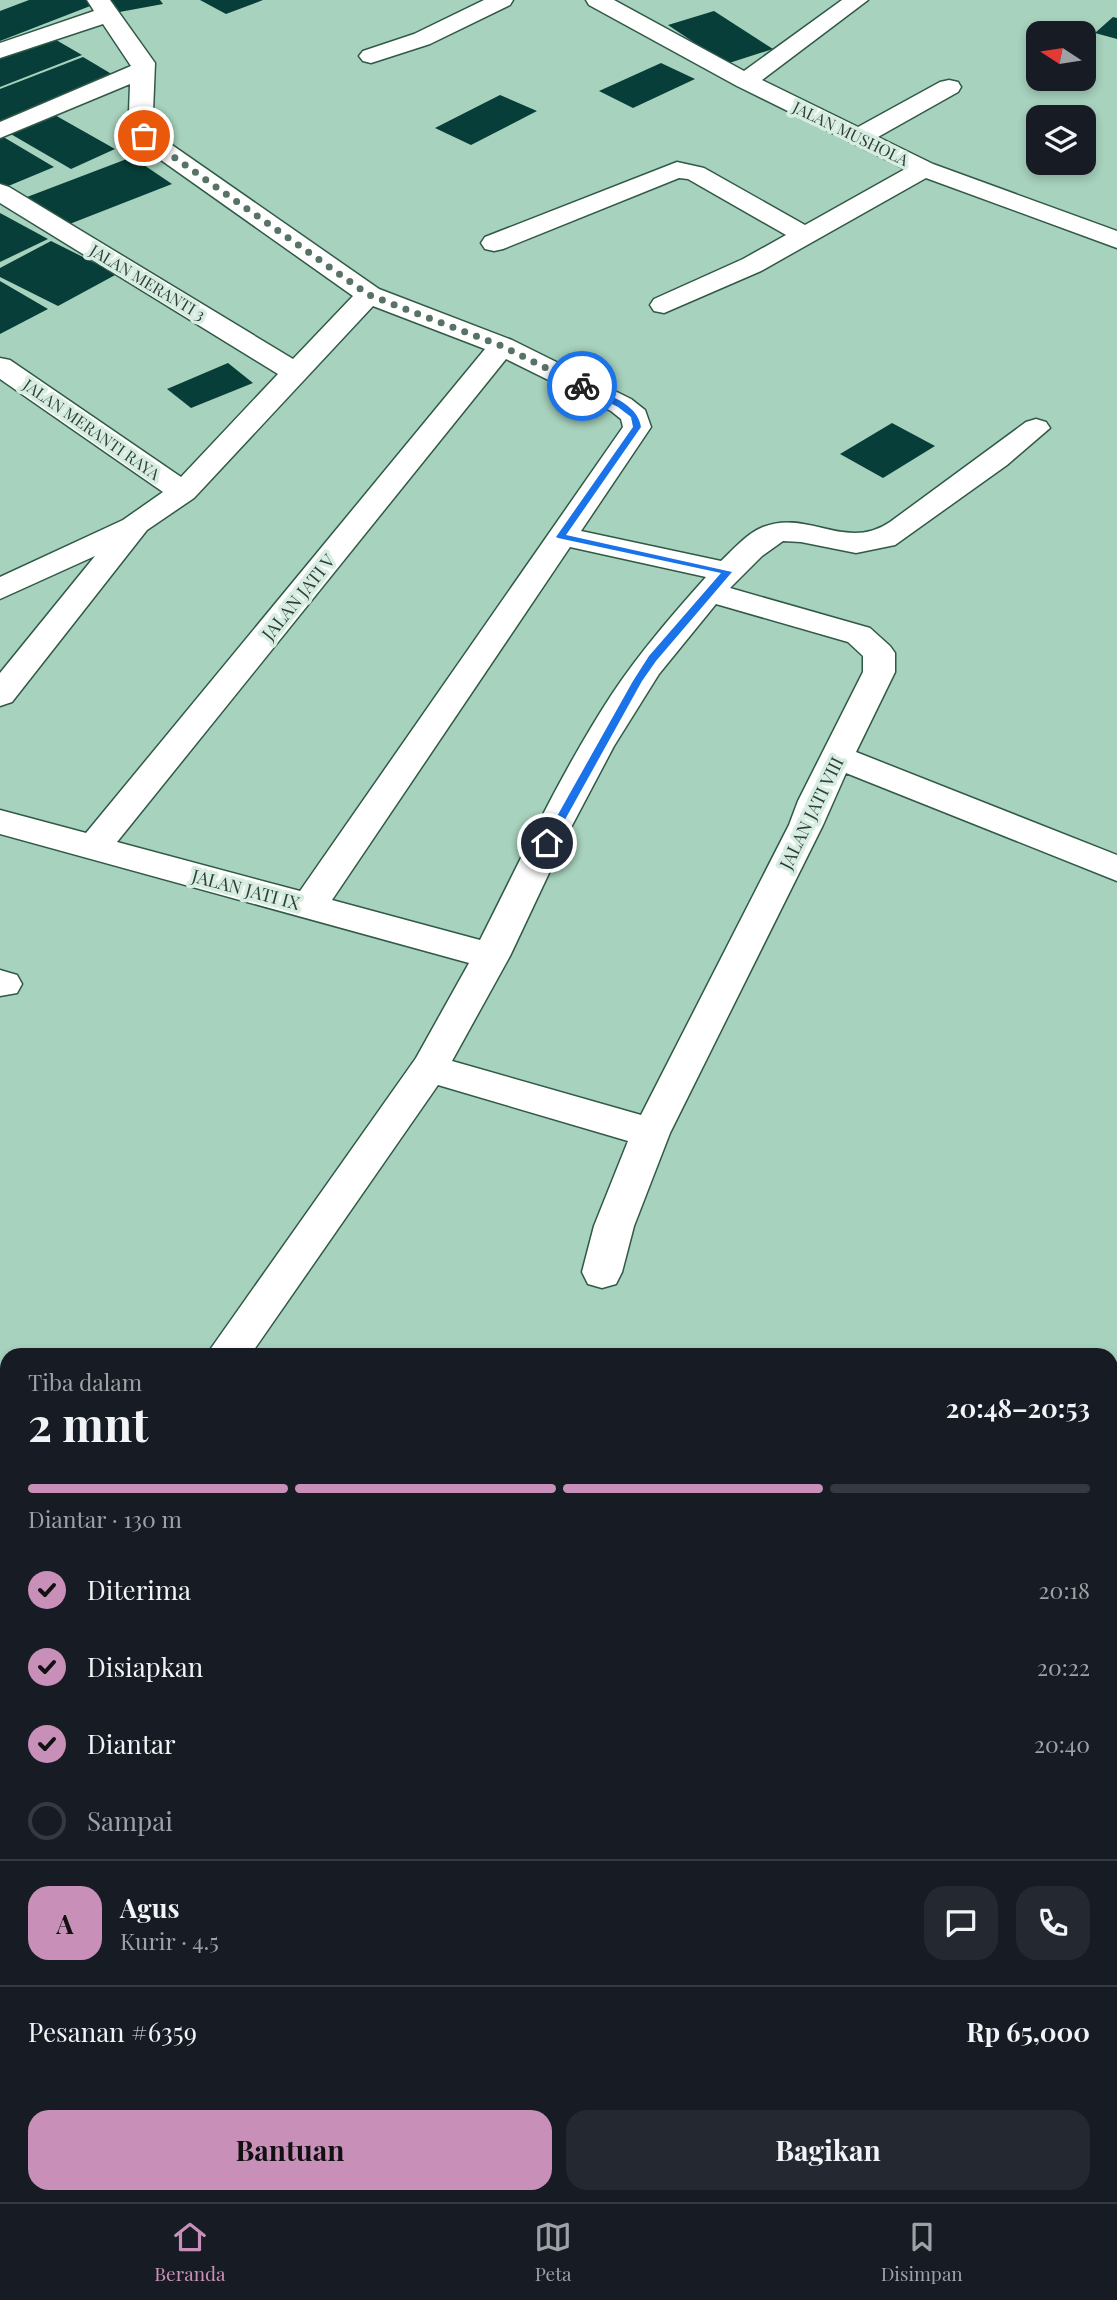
<!DOCTYPE html>
<html lang="id">
<head>
<meta charset="utf-8">
<style>
  :root { --surface:#171b24; --page:#242831; --text:#f1f3f6; --muted:#9ea1a6; --line:#363941; --accent:#c890b9 }
  body { margin:0; font-family:"Playfair Display",serif; background:var(--page); color:var(--text); height:100vh; display:flex; flex-direction:column; font-size:26px; white-space:nowrap }
  * { box-sizing:border-box; margin:0 }
  p { font-size:23px; color:var(--muted) }
  .icon { flex:none; width:38px; height:38px; fill:none; stroke:currentColor; stroke-width:2; stroke-linecap:round; stroke-linejoin:round }
  .map { position:relative; flex:1; overflow:hidden }
  .side { position:absolute; left:0px; top:1348px; width:1118px; height:856px; display:flex; flex-direction:column; background:var(--surface); border-radius:21px 21px 0 0; box-shadow:0 4px 10px #0003 }
  .side>* { flex:none }
  .needle { width:46px; rotate:282deg }
  .fabs { position:absolute; left:1026px; top:21px; display:grid; gap:14px }
  .fabs a { display:grid; place-items:center; width:70px; height:70px; border-radius:14px; background:var(--surface); box-shadow:0 4px 10px #0003; font-size:35px }
  .pin { position:absolute; display:grid; place-items:center; width:60px; height:60px; color:#fff; margin:-30px; border:4px solid #fff; border-radius:50%; box-shadow:0 2px 7px #0007 }
  .courier { position:absolute; display:grid; place-items:center; width:70px; height:70px; margin:-35px; border:5px solid #1a73e8; border-radius:50%; background:#fff; color:#222; box-shadow:0 2px 9px #0007 }
  .summary em { font-style:normal; font-weight:700 }
  .summary div { display:flex; flex-direction:column-reverse }
  .summary { display:flex; align-items:center; justify-content:space-between; height:119px; padding:0 28px }
  h1 { font-size:46px; font-weight:700; line-height:52px }
  .bar { display:grid; grid-template-columns:repeat(4,1fr); gap:10px 7px; align-content:center; height:84px; padding:0 28px }
  .bar i { height:9px; border-radius:5px; background:var(--line) }
  .bar .selected { background:var(--accent) }
  .bar p { grid-column:span 4 }
  .line { display:flex; align-items:center; gap:18px; padding:0 28px; border-top:2px solid var(--line) }
  .line div { flex:1 }
  .round { display:grid; place-items:center; flex:none; width:74px; height:74px; border-radius:21px; background:var(--page) }
  ol { padding:0 28px; list-style:none }
  li { display:flex; align-items:center; gap:21px; height:77px }
  li p { margin-inline-start:auto }
  li .icon { padding:7px; border-radius:50%; background:var(--accent); color:#111; stroke-width:4 }
  li:last-child { color:var(--muted) }
  li i { width:38px; height:38px; border:4px solid var(--line); border-radius:50% }
  .button { display:flex; gap:14px; margin-top:auto; padding:14px 28px }
  .button a { flex:1; height:80px; border-radius:21px; background:var(--accent); color:#111; font-size:28px; font-weight:700; line-height:80px; text-align:center }
  .button a+a { background:var(--page); color:var(--text) }
  .tabs { display:flex; justify-content:space-around; align-items:center; height:98px; border-top:2px solid var(--line); background:var(--surface); font-size:19px; color:var(--muted) }
  .tabs a { display:grid; justify-items:center; gap:4px }
  .tabs .selected { color:var(--accent) }
  .map>svg:first-child { display:block }
  .building { fill:#083e39 }
  .lines { fill:none; stroke-linecap:round; stroke-linejoin:round }
  .minor-casing { stroke:#315947; stroke-width:3 }
  .minor { fill:#fff; fill-rule:evenodd }
  .route { fill:#1a73e8 }
  .done { stroke:#587266; stroke-width:7; stroke-dasharray:0 12.6 }
  .labels { text-anchor:middle; dominant-baseline:central; stroke-width:7; stroke-linejoin:round; paint-order:stroke }
  .far-street-label { font-size:16px; fill:#2e3f37; stroke:#d8ede2 }
  .street-label { font-size:18px; fill:#2e3f37; stroke:#d8ede2 }
</style>
</head>
<body>
<div class="map">
<svg width="1117" height="2202" viewBox="0 0 1117 2202">
  <rect width="100%" height="100%" fill="#a7d2bd"/>
  <g class="building">
    <path d="M29 0H93L98 3 0 41V11Z"/>
    <path d="M105 0H160L163 4 114 13Z"/>
    <path d="M200 0H263L226 14Z"/>
    <path d="M714 11 773 49 726 64 668 25Z"/>
    <path d="M1113 17 1117 18V39L1095 33Z"/>
    <path d="M51 37 82 55 0 87V56Z"/>
    <path d="M83 57 115 76 0 121V89Z"/>
    <path d="M661 63 695 79 633 108 599 91Z"/>
    <path d="M500 95 537 111 471 145 435 128Z"/>
    <path d="M53 114 115 149 71 169 9 133Z"/>
    <path d="M0 135 54 167 6 187 0 183Z"/>
    <path d="M132 157 172 184 67 225 27 197Z"/>
    <path d="M0 213 48 239 0 262Z"/>
    <path d="M51 241 117 274 58 306 0 277V268Z"/>
    <path d="M0 281 48 309 0 334Z"/>
    <path d="M228 363 253 383 191 408 167 389Z"/>
    <path d="M892 423 935 446 883 478 840 454Z"/>
    <path d="M1111 1600 1117 1603V1683L1111 1681Z"/>
  </g>
  <g class="lines">
    <g class="minor-casing">
      <g id="minor">
        <path d="M87 0H110L155 63 153 112 149 129 379 289 512 340 631 399 645 410 651 427 581 531 721 561C734 549 746 534 763 527 808 509 846 552 890 522L1026 422 1036 419 1046 422 1050 428 1007 465 895 545 856 553 801 542 783 541 762 556 730 588 870 628 890 646 895 653V672L856 752 1117 855V881L846 773 823 825 670 1133 634 1226 622 1272 616 1284 602 1288 588 1284 582 1272 594 1226 628 1141 438 1085 251 1354H207L416 1058 469 963 0 834V810L86 833 485 349 373 306 194 498 147 530 12 702 0 706V673L95 556 0 599V577L123 520 163 492 0 379V358L10 360 181 477 278 374 0 203V184L9 187 293 359 353 296 127 136 124 131 129 112 130 84 0 138V122L131 66 103 24 0 58V43L94 11ZM506 359 611 411 621 419 623 427 300 891 117 842ZM570 547 706 577C673 614 640 652 612 694 561 772 522 857 480 940L332 900ZM716 604 848 642 863 656V672L798 801 789 825 641 1115 452 1061 510 956 566 837 614 746 659 674Z"/>
        <path d="M484 0H513L510 5 430 44 371 63 363 61 359 56 363 51 414 34Z"/>
        <path d="M586 0H614L744 71 842 0H868L762 80 858 127 940 82 949 80 958 82 961 87 958 92 878 137 933 164 1117 231V248L926 178 761 271 664 313 654 311 650 305 654 299 743 259 786 235 688 179 679 178 503 249 494 251 485 249 481 243 485 237 677 162 704 168 805 225 905 169 737 86 589 5Z"/>
        <path d="M0 970 17 975 22 984 17 993 0 996Z"/>
        <path d="M1117 1515V1565L1111 1567V1518Z"/>
        <path d="M7 2037V2096L0 2099V2040Z"/>
        <path d="M692 2196H800L798 2202H694Z"/>
        <path d="M917 2196H975L977 2202H919Z"/>
      </g>
    </g>
    <use href="#minor" class="minor"/>
  </g>
  <path class="route" d="M579 384H585C605 394 638 403 641 427L566 535 732 572 656 661 642 681 552 843 547 847 542 843 633 681 649 656 721 573 558 538 556 537 633 427 631 417 618 407 579 387Z"/>
  <g class="lines">
    <path class="done" d="M144 136 369 295 502 346 582 386"/>
  </g>
  <g class="labels">
    <g class="far-street-label">
      <text transform="translate(851 133) rotate(26)">JALAN MUSHOLA</text>
      <text transform="translate(148 282) rotate(31)">JALAN MERANTI 3</text>
      <text transform="translate(92 429) rotate(35)">JALAN MERANTI RAYA</text>
    </g>
    <g class="street-label">
      <text transform="translate(298 597) rotate(-51)">JALAN JATI V</text>
      <text transform="translate(811 813) rotate(-64)">JALAN JATI VIII</text>
      <text transform="translate(246 889) rotate(15)">JALAN JATI IX</text>
    </g>
  </g>
</svg>
<div class="fabs">
<a><svg class="needle" viewBox="-14 -14 28 28"><path d="M0-13l5 13h-10z" fill="#e53935"/><path d="M0 13l5-13h-10z" fill="#9ea1a6"/></svg></a>
<a><svg class="icon" aria-label="layers" viewBox="0 0 24 24"><path d="M12 4l9 5-9 5-9-5zM3 14l9 5 9-5"/></svg></a>
</div>
<div class="pin" style="left:144px;top:136px;background:#ea580c"><svg class="icon" aria-label="bag" viewBox="0 0 24 24"><path d="M5 8h14l-1 12H6zM9 8a3 3 0 0 1 6 0"/></svg></div>
<div class="pin" style="left:547px;top:843px;background:#1f2937"><svg class="icon" aria-label="home" viewBox="0 0 24 24"><path d="M3 11l9-7 9 7M6 9v11h12V9"/></svg></div>
<div class="courier" style="left:582px;top:386px"><svg class="icon" aria-label="bike" viewBox="0 0 24 24"><circle cx="6" cy="16" r="4"/><circle cx="18" cy="16" r="4"/><path d="M6 16l4-8h5l3 8M10 8l3 8H6M13 5h3"/></svg></div>
<section class="side">
<div class="summary"><div><h1>2 mnt</h1><p>Tiba dalam</p></div><em>20:48–20:53</em></div>
<div class="bar"><i class="selected"></i><i class="selected"></i><i class="selected"></i><i></i><p>Diantar · 130 m</p></div>
<ol>
<li><svg class="icon" aria-label="check" viewBox="0 0 24 24"><path d="M5 12l5 5 9-10"/></svg>Diterima<p>20:18</p></li>
<li><svg class="icon" aria-label="check" viewBox="0 0 24 24"><path d="M5 12l5 5 9-10"/></svg>Disiapkan<p>20:22</p></li>
<li><svg class="icon" aria-label="check" viewBox="0 0 24 24"><path d="M5 12l5 5 9-10"/></svg>Diantar<p>20:40</p></li>
<li><i></i>Sampai</li>
</ol>
<div class="line" style="height:126px"><b class="round" style="background:var(--accent);color:#111">A</b><div><b>Agus</b><p>Kurir · 4.5</p></div><a class="round"><svg class="icon" aria-label="chat" viewBox="0 0 24 24"><path d="M4 5h16v11H9l-5 4z"/></svg></a><a class="round"><svg class="icon" aria-label="phone" viewBox="0 0 24 24"><path d="M5 4h4l2 5-3 2q2 4 5 5l2-3 5 2v4C11 20 4 13 5 4z"/></svg></a></div>
<div class="line" style="height:91px"><div>Pesanan #6359</div><b>Rp 65,000</b></div>
<div class="button"><a>Bantuan</a><a>Bagikan</a></div>
</section>
</div>
<nav class="tabs">
<a class="selected"><svg class="icon" aria-label="home" viewBox="0 0 24 24"><path d="M3 11l9-7 9 7M6 9v11h12V9"/></svg>Beranda</a>
<a><svg class="icon" aria-label="map" viewBox="0 0 24 24"><path d="M3 6l6-2 6 2 6-2v14l-6 2-6-2-6 2zM9 4v14M15 6v14"/></svg>Peta</a>
<a><svg class="icon" aria-label="saved" viewBox="0 0 24 24"><path d="M7 4h10v16l-5-4-5 4z"/></svg>Disimpan</a>
</nav>
</body>
</html>
